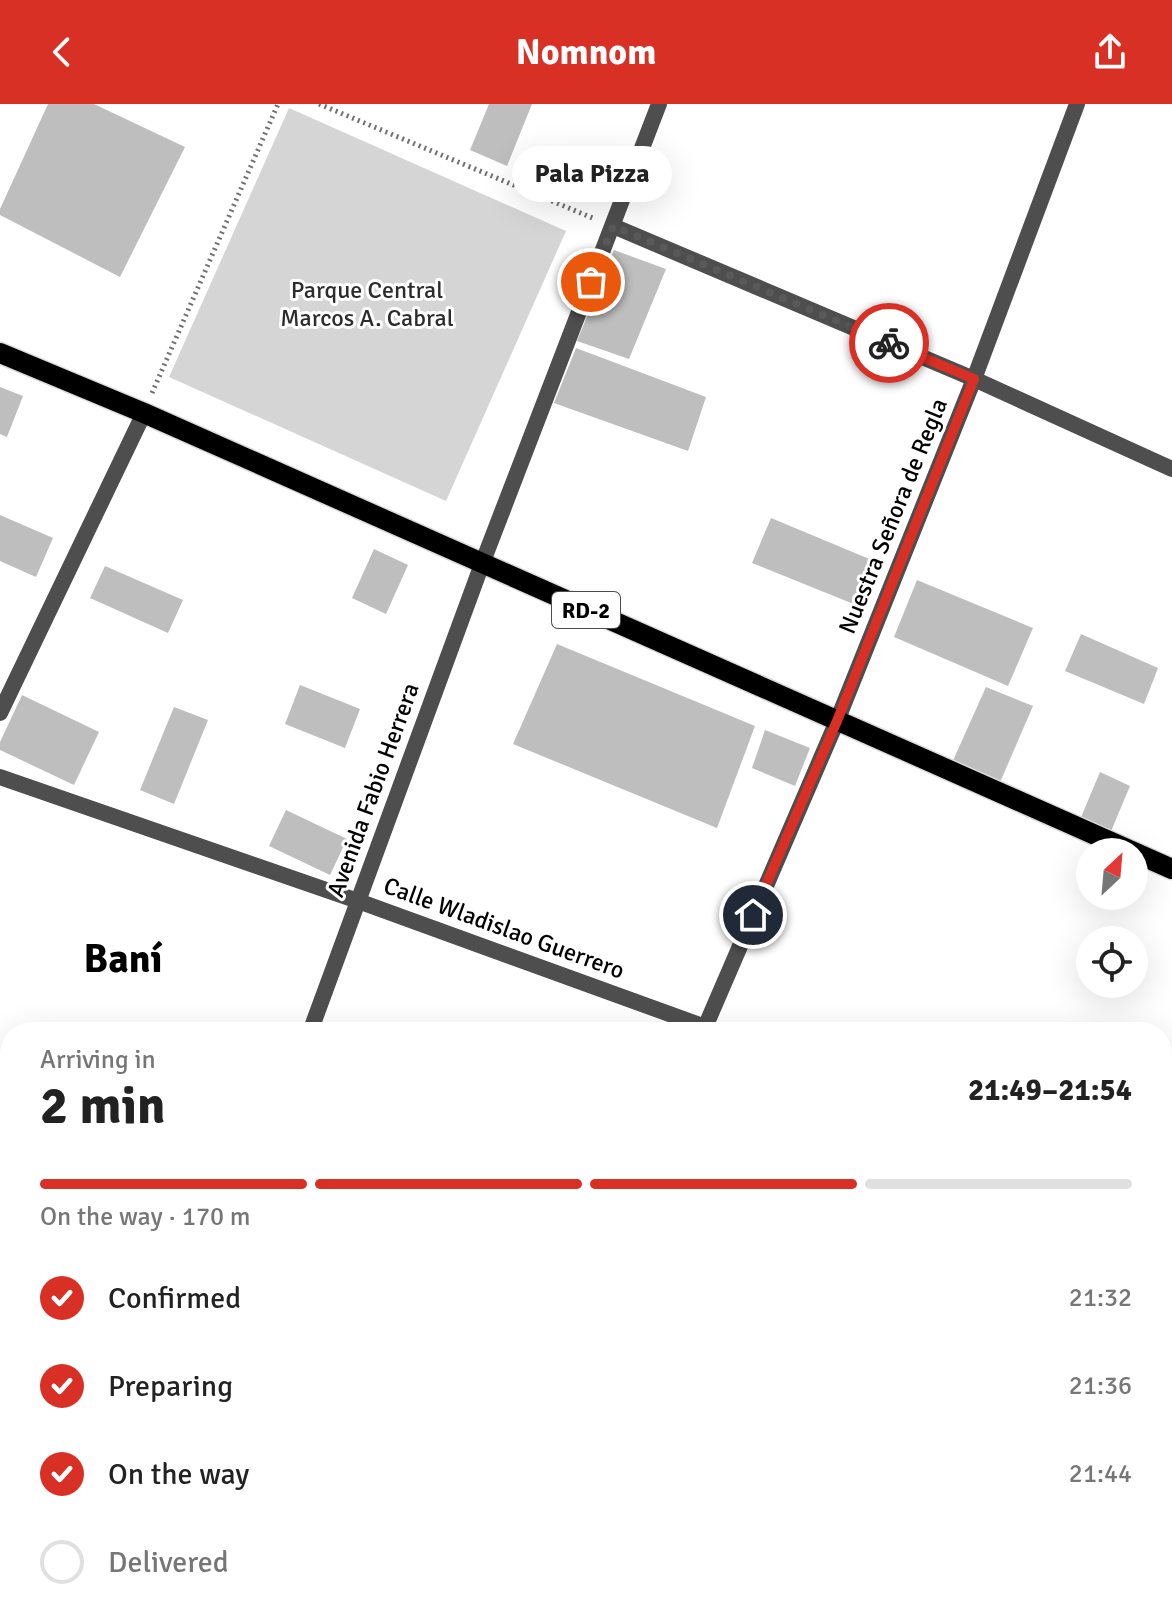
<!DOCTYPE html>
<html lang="en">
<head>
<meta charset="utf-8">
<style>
  :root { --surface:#fff; --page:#f2f2f2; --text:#222; --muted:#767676; --line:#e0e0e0; --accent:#d93025 }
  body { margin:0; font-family:Signika,sans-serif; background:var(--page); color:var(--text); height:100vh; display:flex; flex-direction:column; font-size:30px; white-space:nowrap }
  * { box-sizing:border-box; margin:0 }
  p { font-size:26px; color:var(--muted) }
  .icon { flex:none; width:44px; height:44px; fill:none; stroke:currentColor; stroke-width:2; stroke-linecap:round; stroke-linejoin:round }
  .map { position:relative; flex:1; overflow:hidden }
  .sheet { position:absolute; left:0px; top:918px; width:1172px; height:600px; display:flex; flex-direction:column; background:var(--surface); border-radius:32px 32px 0 0; box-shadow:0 8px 32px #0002 }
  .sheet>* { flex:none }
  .needle { width:52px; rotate:26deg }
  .controls { position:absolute; left:1076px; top:734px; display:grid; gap:16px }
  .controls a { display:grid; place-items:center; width:72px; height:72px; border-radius:50%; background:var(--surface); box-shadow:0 8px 32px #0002; font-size:40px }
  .pin { position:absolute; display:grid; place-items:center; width:68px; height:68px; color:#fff; margin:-34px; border:4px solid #fff; border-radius:50%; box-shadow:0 2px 8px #0007 }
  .courier { position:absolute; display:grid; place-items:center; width:80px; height:80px; margin:-40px; border:6px solid #d93025; border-radius:50%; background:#fff; color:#222; box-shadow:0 2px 10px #0007 }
  .bubble { position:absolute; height:56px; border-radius:28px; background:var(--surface); box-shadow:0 8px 32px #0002; font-size:26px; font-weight:800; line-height:56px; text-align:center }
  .headline em { font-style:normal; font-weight:800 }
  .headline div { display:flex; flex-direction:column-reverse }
  .headline { display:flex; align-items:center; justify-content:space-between; height:136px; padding:0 40px }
  h1 { font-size:52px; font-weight:800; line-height:60px }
  .bar { display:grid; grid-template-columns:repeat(4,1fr); gap:12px 8px; align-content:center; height:96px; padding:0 40px }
  .bar i { height:10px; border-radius:6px; background:var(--line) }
  .bar .current { background:var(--accent) }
  .bar p { grid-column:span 4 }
  ol { padding:0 40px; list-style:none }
  li { display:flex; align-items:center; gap:24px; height:88px }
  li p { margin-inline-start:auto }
  li .icon { padding:8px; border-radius:50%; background:var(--accent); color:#fff; stroke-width:4 }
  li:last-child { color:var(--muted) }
  li i { width:44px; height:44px; border:4px solid var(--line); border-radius:50% }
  header { display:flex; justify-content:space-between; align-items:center; height:104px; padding:0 40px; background:var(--accent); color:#fff; font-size:36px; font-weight:800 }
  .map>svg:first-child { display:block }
  .green { fill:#d5d5d5 }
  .building { fill:#bebebe }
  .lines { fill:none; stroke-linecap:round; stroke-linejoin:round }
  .primary-casing { stroke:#dbdbdb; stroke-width:23 }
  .path { stroke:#707070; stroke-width:5; stroke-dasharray:2 4; stroke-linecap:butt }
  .minor { stroke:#4e4e4e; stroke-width:16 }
  .tertiary { stroke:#4e4e4e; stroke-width:16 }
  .secondary { stroke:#1b1b1b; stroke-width:16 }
  .primary { stroke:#000; stroke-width:20 }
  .done { stroke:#595959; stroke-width:8; stroke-dasharray:0 14.4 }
  .route { stroke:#d93025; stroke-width:10 }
  .labels { text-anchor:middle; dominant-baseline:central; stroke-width:6; stroke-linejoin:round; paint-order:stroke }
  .shield { fill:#fff; stroke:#4c4c4c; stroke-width:2 }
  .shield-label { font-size:22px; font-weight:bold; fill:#000 }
  .park-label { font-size:24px; fill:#2c2c2c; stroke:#fff }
  .street-label { font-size:24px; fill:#000; stroke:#fff }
  .town-label { font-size:40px; font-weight:bold; fill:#000; stroke:#fff }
</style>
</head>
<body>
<header><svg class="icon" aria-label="back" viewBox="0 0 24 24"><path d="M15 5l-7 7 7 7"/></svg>Nomnom<svg class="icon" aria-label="share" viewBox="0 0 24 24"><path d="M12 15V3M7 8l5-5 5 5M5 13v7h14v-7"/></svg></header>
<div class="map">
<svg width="1172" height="1518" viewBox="0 0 1172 1518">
  <rect width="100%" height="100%" fill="#fff"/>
  <path class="green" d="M289 4 566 127 446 397 169 273Z"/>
  <g class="building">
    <path d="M48 0H94L185 43 120 173 0 111V105Z"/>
    <path d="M489 0H532L507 62 470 46Z"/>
    <path d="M614 146 666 165 629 255 577 237Z"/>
    <path d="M576 244 706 293 688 347 554 299Z"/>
    <path d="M0 283 23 292 7 333 0 330Z"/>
    <path d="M0 411 53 434 36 473 0 457Z"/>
    <path d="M771 414 879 459 861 503 752 459Z"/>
    <path d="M374 445 408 461 386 510 352 494Z"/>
    <path d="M105 462 183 496 168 529 90 494Z"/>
    <path d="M917 476 1033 524 1008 582 894 533Z"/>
    <path d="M1081 530 1158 564 1144 600 1065 567Z"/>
    <path d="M557 540 755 622 717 724 513 640Z"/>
    <path d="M300 581 360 605 345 644 285 620Z"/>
    <path d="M986 583 1033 602 998 683 951 661Z"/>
    <path d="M22 591 99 628 74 681 0 646V638Z"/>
    <path d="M174 603 208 616 174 700 140 686Z"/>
    <path d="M765 626 810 644 795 682 752 664Z"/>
    <path d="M1100 668 1130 682 1109 732 1079 718Z"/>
    <path d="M286 706 347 735 330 771 269 742Z"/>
    <path d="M4 956 10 958V1022L0 1018V966Z"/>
    <path d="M0 1069 10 1070V1104L0 1103Z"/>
    <path d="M0 1219 10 1224V1282L0 1304Z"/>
  </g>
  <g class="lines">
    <g class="primary-casing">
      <path id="primary" d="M0 249 144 309 1172 765"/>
    </g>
    <g class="path">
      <path d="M319 0 595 115"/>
      <path d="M152 289 278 0"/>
    </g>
    <g class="minor">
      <path d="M613 122 974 275 1172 365"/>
      <path d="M0 609 144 309"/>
      <path d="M0 673 358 797 719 928"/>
      <path d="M703 928 837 617 974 275 1077 0"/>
      <path d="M0 1040 10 1044"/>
      <path d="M1162 1134 1172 1112"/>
      <path d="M1162 1439 1172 1442"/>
      <path d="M512 1518 514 1508"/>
      <path d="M989 1518 994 1508"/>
    </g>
    <g class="tertiary">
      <path d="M310 928 482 460 659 0"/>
      <path d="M94 1518 98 1508"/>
    </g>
    <g class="secondary">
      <path d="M0 1439 10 1443"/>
      <path d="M193 1508 222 1518"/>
    </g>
    <use href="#primary" class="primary"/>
  </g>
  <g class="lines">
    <path class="done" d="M591 178 613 122 889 239"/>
    <path class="route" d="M753 811 837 617 974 275 889 239"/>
  </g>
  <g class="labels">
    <rect class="shield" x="552" y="488" width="68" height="36" rx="6"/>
    <g class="shield-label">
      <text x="586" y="506">RD-2</text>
    </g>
    <g class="park-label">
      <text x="367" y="186">Parque Central<tspan x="367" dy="28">Marcos A. Cabral</tspan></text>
    </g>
    <g class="street-label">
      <text transform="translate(893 412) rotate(-68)">Nuestra Señora de Regla</text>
      <text transform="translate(373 686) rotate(-70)">Avenida Fabio Herrera</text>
      <text transform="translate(504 824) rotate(20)">Calle Wladislao Guerrero</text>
    </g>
    <g class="town-label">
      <text x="123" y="855">Baní</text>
    </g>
  </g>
</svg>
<div class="controls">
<a><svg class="needle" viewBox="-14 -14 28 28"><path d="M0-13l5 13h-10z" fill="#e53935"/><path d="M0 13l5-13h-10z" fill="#767676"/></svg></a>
<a><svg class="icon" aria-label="locate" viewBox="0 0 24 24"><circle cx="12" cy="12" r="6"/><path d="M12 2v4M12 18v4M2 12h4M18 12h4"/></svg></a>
</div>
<div class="pin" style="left:591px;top:178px;background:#ea580c"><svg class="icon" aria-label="bag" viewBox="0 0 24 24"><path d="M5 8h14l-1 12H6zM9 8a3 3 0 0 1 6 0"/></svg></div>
<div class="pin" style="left:753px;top:811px;background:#1f2937"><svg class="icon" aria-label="home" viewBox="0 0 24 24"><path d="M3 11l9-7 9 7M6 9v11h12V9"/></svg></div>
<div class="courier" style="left:889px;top:239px"><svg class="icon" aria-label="bike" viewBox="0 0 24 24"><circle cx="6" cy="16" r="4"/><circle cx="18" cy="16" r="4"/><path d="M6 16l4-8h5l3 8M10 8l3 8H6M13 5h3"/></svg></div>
<div class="bubble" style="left:512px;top:42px;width:160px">Pala Pizza</div>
<section class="sheet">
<div class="headline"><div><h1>2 min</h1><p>Arriving in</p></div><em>21:49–21:54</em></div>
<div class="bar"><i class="current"></i><i class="current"></i><i class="current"></i><i></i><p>On the way · 170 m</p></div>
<ol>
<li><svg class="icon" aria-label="check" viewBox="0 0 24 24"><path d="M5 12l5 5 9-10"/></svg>Confirmed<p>21:32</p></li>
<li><svg class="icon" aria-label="check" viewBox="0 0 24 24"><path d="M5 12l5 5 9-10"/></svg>Preparing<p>21:36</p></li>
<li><svg class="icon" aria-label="check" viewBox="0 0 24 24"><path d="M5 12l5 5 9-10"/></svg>On the way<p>21:44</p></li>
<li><i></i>Delivered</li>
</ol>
</section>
</div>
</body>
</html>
